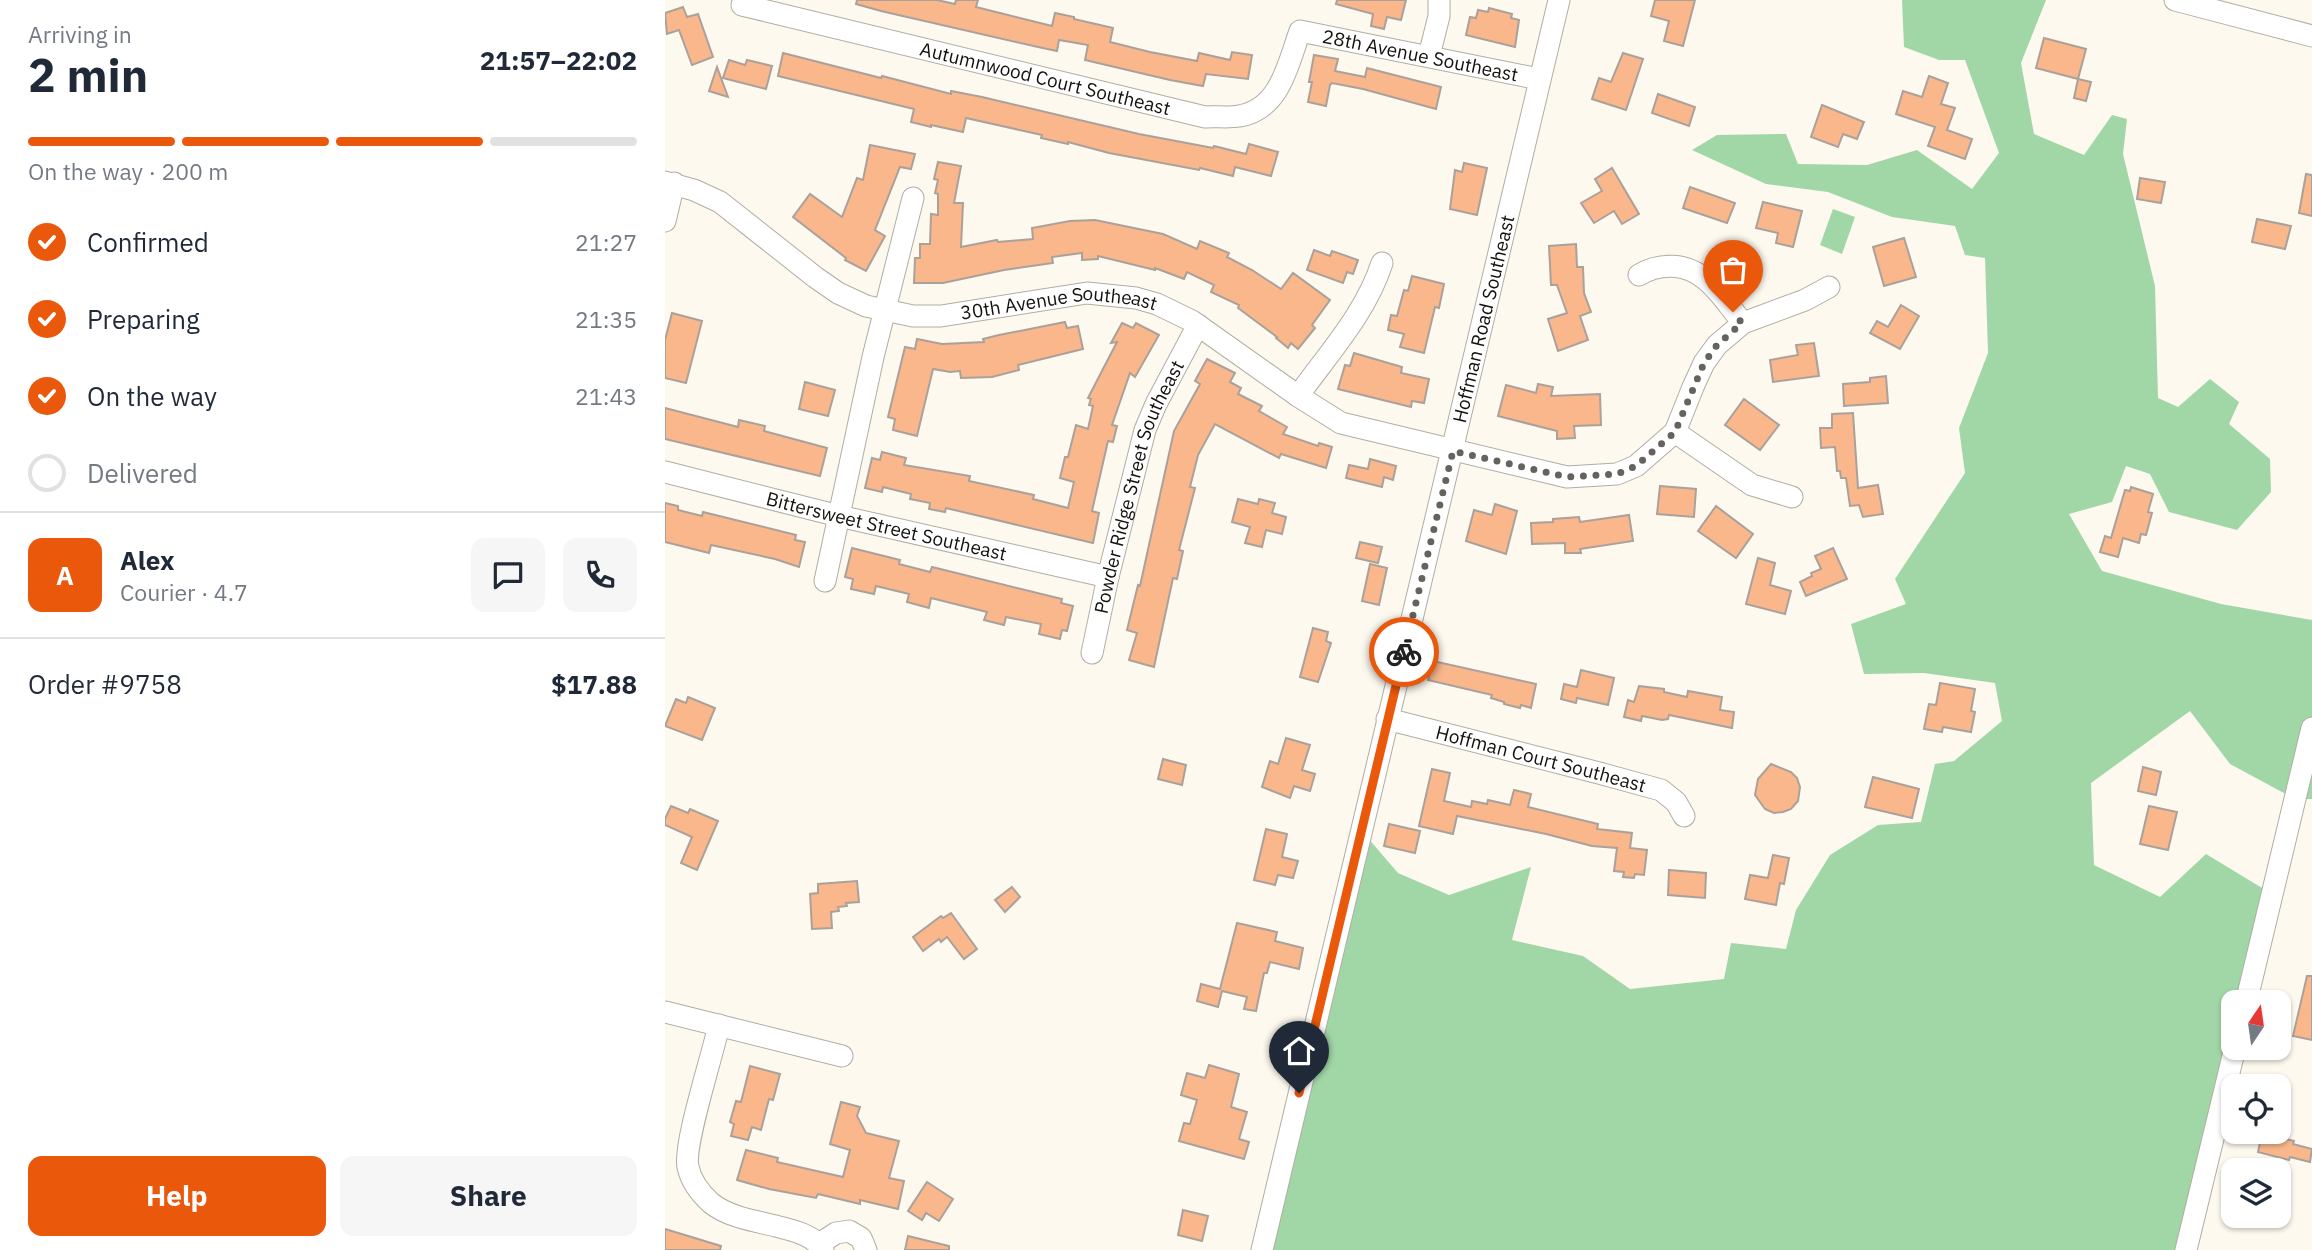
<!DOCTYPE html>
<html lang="en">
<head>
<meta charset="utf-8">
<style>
  :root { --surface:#fff; --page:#f6f6f7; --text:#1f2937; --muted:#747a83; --line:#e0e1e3; --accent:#ea580c }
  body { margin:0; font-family:"IBM Plex Sans",sans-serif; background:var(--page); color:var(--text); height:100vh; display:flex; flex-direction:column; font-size:26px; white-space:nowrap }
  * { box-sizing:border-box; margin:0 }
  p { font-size:23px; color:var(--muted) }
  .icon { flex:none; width:38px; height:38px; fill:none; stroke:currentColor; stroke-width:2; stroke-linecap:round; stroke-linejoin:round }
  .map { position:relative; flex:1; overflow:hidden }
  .details { display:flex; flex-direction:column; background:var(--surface); width:665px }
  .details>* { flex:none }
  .needle { width:46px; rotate:13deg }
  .controls { position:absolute; left:1556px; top:990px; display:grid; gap:14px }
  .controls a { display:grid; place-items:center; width:70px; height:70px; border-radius:14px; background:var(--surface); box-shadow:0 2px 5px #0004; font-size:35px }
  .pin { position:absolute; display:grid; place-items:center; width:60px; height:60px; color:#fff; margin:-72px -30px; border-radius:50% 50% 50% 0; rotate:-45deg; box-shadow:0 0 7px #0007 }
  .pin .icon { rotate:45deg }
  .courier { position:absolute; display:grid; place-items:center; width:70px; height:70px; margin:-35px; border:5px solid #ea580c; border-radius:50%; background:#fff; color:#222; box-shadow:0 2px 9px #0007 }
  .headline em { font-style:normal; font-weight:700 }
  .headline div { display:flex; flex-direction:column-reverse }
  .headline { display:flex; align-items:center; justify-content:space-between; height:119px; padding:0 28px }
  h1 { font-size:46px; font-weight:700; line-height:52px }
  .bar { display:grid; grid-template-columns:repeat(4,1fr); gap:10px 7px; align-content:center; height:84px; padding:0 28px }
  .bar i { height:9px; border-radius:5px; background:var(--line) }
  .bar .on { background:var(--accent) }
  .bar p { grid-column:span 4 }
  .line { display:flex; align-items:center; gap:18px; padding:0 28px; border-top:2px solid var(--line) }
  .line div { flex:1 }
  .round { display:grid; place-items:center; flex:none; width:74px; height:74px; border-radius:14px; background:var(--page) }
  ol { padding:0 28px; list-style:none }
  li { display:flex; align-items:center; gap:21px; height:77px }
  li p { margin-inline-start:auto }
  li .icon { padding:7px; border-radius:50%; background:var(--accent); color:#fff; stroke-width:4 }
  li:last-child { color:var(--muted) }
  li i { width:38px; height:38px; border:4px solid var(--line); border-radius:50% }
  .primary-button { display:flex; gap:14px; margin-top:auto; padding:14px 28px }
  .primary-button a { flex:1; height:80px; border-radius:14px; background:var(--accent); color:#fff; font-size:28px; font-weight:700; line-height:80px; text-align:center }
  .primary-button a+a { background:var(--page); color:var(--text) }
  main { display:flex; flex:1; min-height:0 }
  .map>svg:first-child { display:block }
  .green { fill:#a1d7a6 }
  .building { fill:#f9b78b; stroke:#aba19b; stroke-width:2 }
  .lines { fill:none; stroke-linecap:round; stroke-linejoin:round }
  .minor-casing { stroke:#b1ada3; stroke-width:23 }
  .minor { stroke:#fff; stroke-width:21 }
  .done { stroke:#65635d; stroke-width:7; stroke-dasharray:0 12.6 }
  .route { stroke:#ea580c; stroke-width:9 }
  .labels { text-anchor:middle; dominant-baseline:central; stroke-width:5; stroke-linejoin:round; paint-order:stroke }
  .street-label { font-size:19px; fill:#13120e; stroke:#fdf9ef }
</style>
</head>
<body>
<main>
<section class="details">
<div class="headline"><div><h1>2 min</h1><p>Arriving in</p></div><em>21:57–22:02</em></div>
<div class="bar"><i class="on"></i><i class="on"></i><i class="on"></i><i></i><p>On the way · 200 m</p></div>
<ol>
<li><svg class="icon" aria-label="check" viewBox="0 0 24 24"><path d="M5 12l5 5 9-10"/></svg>Confirmed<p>21:27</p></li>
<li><svg class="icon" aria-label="check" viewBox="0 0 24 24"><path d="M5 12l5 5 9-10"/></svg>Preparing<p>21:35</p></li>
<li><svg class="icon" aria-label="check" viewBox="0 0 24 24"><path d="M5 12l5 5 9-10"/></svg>On the way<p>21:43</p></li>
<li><i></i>Delivered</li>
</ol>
<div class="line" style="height:126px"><b class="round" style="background:var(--accent);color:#fff">A</b><div><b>Alex</b><p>Courier · 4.7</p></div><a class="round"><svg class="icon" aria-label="chat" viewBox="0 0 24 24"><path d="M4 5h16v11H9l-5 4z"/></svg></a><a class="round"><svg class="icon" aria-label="phone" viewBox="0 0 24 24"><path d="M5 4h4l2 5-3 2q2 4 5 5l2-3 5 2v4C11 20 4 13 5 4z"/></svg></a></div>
<div class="line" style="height:91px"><div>Order #9758</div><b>$17.88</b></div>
<div class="primary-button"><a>Help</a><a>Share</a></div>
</section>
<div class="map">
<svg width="1647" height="1250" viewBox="0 0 1647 1250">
  <rect width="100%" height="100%" fill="#fdf9ef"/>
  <g class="green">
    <path d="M1237 0H1381L1356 63 1369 134 1419 155 1447 115 1462 119 1458 154 1490 286 1493 398 1513 407 1545 379 1574 402 1564 424 1605 459 1606 492 1572 530 1504 512 1485 474 1461 466 1447 502 1404 514 1437 571 1556 604 1647 620V799H1630L1565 764 1525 711 1426 783 1429 865 1495 897 1541 854 1607 894 1581 1003H1568V1048L1521 1250H597L696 830 733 873 784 895 866 867 847 940 918 956 965 989 1059 979 1066 943 1121 949 1131 910 1165 855 1213 825 1256 822 1270 764 1289 761 1337 721 1330 683 1259 673 1199 674 1186 624 1241 604 1230 579 1300 473 1294 428 1323 353 1320 258 1300 255 1290 226 1227 217 1163 192 1101 184 1027 150 1052 135 1121 134 1133 164 1202 165 1252 150 1307 189 1334 153 1300 60H1274L1239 47Z"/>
    <path d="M1168 209 1190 217 1177 254 1155 245Z"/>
  </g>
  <g class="building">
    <path d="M192 0H272L290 4 291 0H313L311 7 387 26 390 13 409 17V19L448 28 445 42 485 52 532 61 534 53 565 60 567 52 587 55 583 79 541 74 538 86 505 80 420 60 423 45 394 40 392 51 373 47 216 11 191 4Z"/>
    <path d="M672 0H741L736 20 722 17 719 29 706 26 708 14 671 4Z"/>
    <path d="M990 0H1030L1018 46 999 41 1004 21 986 16Z"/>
    <path d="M18 7 22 17 33 14 48 57 27 65 14 30 2 34 0 13Z"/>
    <path d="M824 8 847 14 846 18 854 20 850 47 801 35 805 17 811 18 813 10 823 12Z"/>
    <path d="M1379 38 1421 49 1413 79 1371 68Z"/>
    <path d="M118 53 216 78 217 76 286 94V91L317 97 474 134 548 148 549 146 581 154 584 144 613 152 606 176 570 167 568 176 535 168 534 170 444 153 403 142V144L376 138 377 135 301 118 298 132 266 125V127L246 122 249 109 113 76Z"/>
    <path d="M958 53 978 59 961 110 927 99 934 78 946 82Z"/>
    <path d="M649 55 673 59 670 71 700 77 702 68 776 87 771 109 698 89 667 83 665 85 661 106 643 102 647 82H644Z"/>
    <path d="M64 60 80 65 82 60 107 66 101 89 58 78Z"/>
    <path d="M52 67 63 97 44 91Z"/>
    <path d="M1264 76 1283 83 1276 104 1290 108 1282 130 1307 139 1300 159 1263 146 1270 127 1231 114 1238 91 1257 97Z"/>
    <path d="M1413 79 1426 82 1421 101 1409 98Z"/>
    <path d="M993 94 1030 107 1024 126 987 113Z"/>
    <path d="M1157 105 1199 122 1192 139 1178 134 1173 147 1146 137Z"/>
    <path d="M205 145 250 154 246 169 235 167 210 230 220 236 201 271 180 260 181 258 128 217 145 194 177 217 192 178 198 180Z"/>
    <path d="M273 162 296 166 289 203H298L296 247 332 240 333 242 368 239 367 228 405 221 430 220 498 234 532 249 535 241 564 253 562 257 587 270 616 289 628 273 665 300 647 325 650 328 633 349 626 343 623 348 611 338 612 337 573 308 574 305 546 292 549 285 522 272 519 279 490 268V270L433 256V259L417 260V253L387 257 388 263 339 270 278 283H249L250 258H255V244H265L266 214 273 215V194L270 193 273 180 269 179Z"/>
    <path d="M799 163 822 168 812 215 785 209 790 170 797 172Z"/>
    <path d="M947 168 974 214 957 224 949 211 929 223 916 203 937 191 930 179Z"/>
    <path d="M1641 174 1647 175V216L1634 213Z"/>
    <path d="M1475 178 1500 182 1496 203 1472 199Z"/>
    <path d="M1025 187 1070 203 1062 223 1018 208Z"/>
    <path d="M1098 202 1137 211 1128 247 1111 243 1113 233 1091 228Z"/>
    <path d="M1592 219 1626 226 1620 249 1587 242Z"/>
    <path d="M1239 238 1251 277 1219 286 1208 247Z"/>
    <path d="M911 244 912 267H918L919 293 926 312 915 316 923 340 893 351 883 319 902 313 892 285H886L884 246Z"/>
    <path d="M649 250 665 256 667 251 693 260 688 274 682 272 678 283 642 270Z"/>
    <path d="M747 276 779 284 774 308 770 307 759 353 735 347 739 334 723 330 726 315 732 316 739 290 743 291Z"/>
    <path d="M1236 305 1254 316 1235 349 1205 333 1212 321 1223 327Z"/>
    <path d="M7 313 37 321 21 383 0 378V340Z"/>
    <path d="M400 322 402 328 413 326 418 349 353 365 354 370 327 377 296 378 295 371 285 372 268 369 252 436 228 430 230 419 223 417 240 347 250 349 252 339 277 344 319 342 318 339 334 335Z"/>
    <path d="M457 323 468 328 471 323 494 335 470 377 465 373 447 425 452 426 448 442 443 441 427 511 434 513 428 543 281 508 280 512 264 509 265 503 245 499 246 494 218 487 217 492 200 488 207 458 215 460 217 452 241 458 239 465 305 476 304 481 369 495 368 499 403 508 409 482 395 478 400 457H403L411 425 423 429 428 406 424 405 426 399 423 398 452 342 446 343Z"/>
    <path d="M1149 343 1154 376 1108 382 1105 360 1133 355 1131 345Z"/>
    <path d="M689 353 737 367 736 373 764 379 759 403 747 401 746 407 673 389 680 365 685 366Z"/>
    <path d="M542 359 570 373 565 382 576 388 573 394 597 406 594 411 622 427 618 434 653 446 654 443 667 447 661 468 616 454 614 458 550 424 533 455 525 487 530 488 514 550 518 551 512 579 508 578 489 667 464 660 472 633 462 630 473 585 475 586 509 431 535 384 530 381Z"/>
    <path d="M1221 376 1223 403 1179 406 1178 384 1205 382V378Z"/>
    <path d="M140 382 170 390 163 416 134 409Z"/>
    <path d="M873 384 888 387 886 396 935 394 936 425 909 426 910 438 892 439V431L833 416 841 385 871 393Z"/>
    <path d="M1079 399 1114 425 1095 450 1060 425Z"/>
    <path d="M0 408 73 427 74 420 100 426 99 431 162 448 155 476 0 439Z"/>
    <path d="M1188 413 1193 488 1213 485 1218 514 1198 517 1194 505 1185 506 1181 478H1176L1175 471H1172L1170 447 1156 448 1155 428H1167V414Z"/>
    <path d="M705 459 731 466 728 480 719 477 717 487 681 478 684 465 703 469Z"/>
    <path d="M995 486 1031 489 1029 517 992 514Z"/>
    <path d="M1466 487 1488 494 1483 512 1487 513 1481 535 1476 534 1474 543 1458 538 1453 557 1435 552 1440 536 1446 538 1460 490 1465 491Z"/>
    <path d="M573 499 593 504 594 499 610 503 607 513 621 517 617 534 601 530 597 547 580 543 585 527 567 522Z"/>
    <path d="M0 503 13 506V510L37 516 38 512 131 535 130 540 140 542 134 567 110 559 46 545 44 553 0 542Z"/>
    <path d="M830 504 852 511 841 554 801 541 809 510 827 515Z"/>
    <path d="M1051 506 1088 534 1071 558 1033 531Z"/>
    <path d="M964 515 968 541 915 549 916 553H900V543L867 544 866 523 888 522V519L914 517 915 522Z"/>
    <path d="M695 542 717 547 713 563 691 558Z"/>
    <path d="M187 548 235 560 234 564 265 572 267 567 397 599 396 603 408 606 402 631 397 630 395 639 374 634 376 624 341 617 339 625 319 620 322 612 266 598 264 608 242 602 244 594 211 586 209 594 186 589 188 579 180 577Z"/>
    <path d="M1168 548 1182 579 1141 596 1135 582 1147 576 1146 573 1156 569 1150 556Z"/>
    <path d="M1093 558 1110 563 1105 585 1126 591 1120 614 1081 604Z"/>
    <path d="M705 564 722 568 714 605 697 601Z"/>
    <path d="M648 628 663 632 661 641 666 643 653 682 635 677Z"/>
    <path d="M768 661 871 684 866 708 856 705 855 708 839 704V702L826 698 827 695 763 680Z"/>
    <path d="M916 670 949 678 943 705 912 698 911 703 896 699 899 684 912 687Z"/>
    <path d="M1275 683 1310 689 1306 711 1310 712 1306 732 1278 727 1277 732 1259 729 1264 704 1271 705Z"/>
    <path d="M974 686 999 689V692L1022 697 1023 691 1057 697 1055 710 1069 712 1067 728 1004 715 1003 719 997 720 977 716 976 721 959 717 963 700 969 702Z"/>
    <path d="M23 697 50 708 37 740 0 726 11 699 21 703Z"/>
    <path d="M621 738 645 745 637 770 650 774 645 791 629 786 625 798 597 787 605 761 613 764Z"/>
    <path d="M498 759 521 765 517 785 493 779Z"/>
    <path d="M1106 764 1126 772 1132 778 1135 787 1133 801 1126 809 1118 812 1109 813 1100 809 1090 795 1093 779Z"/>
    <path d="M1478 767 1496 772 1491 795 1473 791Z"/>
    <path d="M767 769 785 773 779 801 806 807 807 801 822 804 823 800 845 805 849 790 866 794 863 807 933 824 932 829 967 833 965 848 982 850 979 875 970 874 969 878 958 877 959 872 949 871 952 848 927 846 881 834 792 816 788 834 754 826Z"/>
    <path d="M1208 777 1254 789 1247 818 1200 807Z"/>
    <path d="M6 806 23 813 25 809 53 821 32 870 16 863 27 837 0 825V819Z"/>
    <path d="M1484 806 1512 812 1503 850 1475 844Z"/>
    <path d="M724 824 755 831 750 853 719 846Z"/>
    <path d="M601 829 622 834 617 857 633 861 628 878 613 875 610 885 589 880Z"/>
    <path d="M1108 855 1124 858 1119 884 1115 883 1111 905 1080 899 1085 875 1103 878Z"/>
    <path d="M1004 870 1041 873 1040 898 1003 895Z"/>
    <path d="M192 881 194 902 181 903 182 906 173 907 174 911 166 912 167 928 147 929 145 894 153 893V884Z"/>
    <path d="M347 887 355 897 340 912 330 900Z"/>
    <path d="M286 913 312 949 299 959 282 937 276 942 274 939 258 951 248 937 276 916 278 918Z"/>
    <path d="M572 923 612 932 610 941 638 948 634 969 605 962 602 973H599L591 1011 579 1009 582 997 557 991 553 1007 532 1001 536 984 555 989Z"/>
    <path d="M1642 976H1647V1040L1628 1036Z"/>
    <path d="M544 1065 574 1074 566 1107 582 1112 574 1139 584 1142 579 1159 514 1141 519 1123 525 1124 532 1100 516 1095 522 1073 540 1078Z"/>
    <path d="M85 1066 115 1074 108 1100 104 1099 96 1130 87 1127 83 1140 66 1136 69 1124 65 1122 71 1101 76 1102Z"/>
    <path d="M176 1102 195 1107 192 1116 201 1133 234 1141 224 1178 239 1181 233 1209 195 1200V1204L153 1194 151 1198 104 1189 72 1180 81 1150 113 1158 112 1162 178 1177 185 1150 165 1144Z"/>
    <path d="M1597 1133 1629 1141 1628 1144 1647 1149 1645 1162 1625 1157 1624 1160 1593 1152Z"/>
    <path d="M262 1182 288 1199 274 1221 261 1213 257 1220 243 1211Z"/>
    <path d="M518 1210 543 1216 537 1241 513 1235Z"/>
    <path d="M0 1229 56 1246 55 1250H0Z"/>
    <path d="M243 1236 284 1246V1250H240Z"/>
  </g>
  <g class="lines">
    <g class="minor-casing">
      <g id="minor">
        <path d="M1510 0 1647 36"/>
        <path id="s1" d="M77 5 540 117C551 116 563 118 574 116 615 110 623 64 635 31L874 79"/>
        <path d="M764 56 774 16V0"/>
        <path id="s2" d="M0 182 29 190 55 202 150 277 173 293 201 306 248 316H276L422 293 471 298 492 304 527 321 633 396 676 423 902 477 952 474 971 466 1010 432 1028 387 1039 363 1052 345 1078 323 1140 300 1164 287"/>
        <path d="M0 221 9 183"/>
        <path d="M974 275C995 262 1022 263 1041 280 1055 291 1066 309 1078 323"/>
        <path d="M633 396C663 354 701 313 717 263"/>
        <path d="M1010 432 1087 485 1127 497"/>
        <path id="s3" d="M0 472 174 516 443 577"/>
        <path d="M160 581 208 357 248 198"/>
        <path id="s4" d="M427 653 443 577 480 430 491 404 533 325"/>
        <path id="s5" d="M722 719 934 773 996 790 1011 802 1019 816"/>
        <path d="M1581 1003 1647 728"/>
        <path d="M0 1012 177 1056"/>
        <path d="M54 1025C48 1054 18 1145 23 1167 26 1181 36 1194 46 1203 63 1217 90 1221 111 1226 128 1231 148 1234 158 1250"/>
        <path d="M154 1244 171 1233 184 1231 196 1238 201 1250"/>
        <path id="s6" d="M597 1250 894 0"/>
        <path d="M1521 1250 1570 1048"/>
      </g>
    </g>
    <use href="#minor" class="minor"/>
  </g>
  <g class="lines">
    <path class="done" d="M739 652 788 451 902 477 952 474 971 466 1010 432 1039 363 1052 345 1077 323 1068 312"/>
    <path class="route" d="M634 1093 739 652"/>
  </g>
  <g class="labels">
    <g class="street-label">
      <text stroke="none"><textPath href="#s1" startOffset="744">28th Avenue Southeast</textPath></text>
      <text stroke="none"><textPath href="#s1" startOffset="312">Autumnwood Court Southeast</textPath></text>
      <text stroke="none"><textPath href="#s2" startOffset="434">30th Avenue Southeast</textPath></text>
      <text stroke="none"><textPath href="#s6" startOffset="957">Hoffman Road Southeast</textPath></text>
      <text stroke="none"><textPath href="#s4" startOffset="173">Powder Ridge Street Southeast</textPath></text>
      <text stroke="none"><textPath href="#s3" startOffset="228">Bittersweet Street Southeast</textPath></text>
      <text stroke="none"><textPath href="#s5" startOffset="159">Hoffman Court Southeast</textPath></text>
    </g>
  </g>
</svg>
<div class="controls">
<a><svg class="needle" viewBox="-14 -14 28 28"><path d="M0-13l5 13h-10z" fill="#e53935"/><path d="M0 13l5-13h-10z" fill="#747a83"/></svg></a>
<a><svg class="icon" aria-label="locate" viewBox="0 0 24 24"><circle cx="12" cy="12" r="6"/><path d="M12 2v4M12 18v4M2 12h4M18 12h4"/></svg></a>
<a><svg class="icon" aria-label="layers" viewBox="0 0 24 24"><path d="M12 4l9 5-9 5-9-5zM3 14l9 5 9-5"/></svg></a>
</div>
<div class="pin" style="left:1068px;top:312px;background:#ea580c"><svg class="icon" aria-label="bag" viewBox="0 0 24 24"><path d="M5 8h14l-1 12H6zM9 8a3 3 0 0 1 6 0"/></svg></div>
<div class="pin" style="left:634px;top:1093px;background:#1f2937"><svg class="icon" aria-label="home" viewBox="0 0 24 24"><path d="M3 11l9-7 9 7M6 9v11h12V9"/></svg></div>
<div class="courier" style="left:739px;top:652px"><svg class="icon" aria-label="bike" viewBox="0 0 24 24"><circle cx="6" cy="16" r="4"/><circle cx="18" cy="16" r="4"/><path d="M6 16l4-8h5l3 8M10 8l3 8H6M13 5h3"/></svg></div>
</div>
</main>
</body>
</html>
